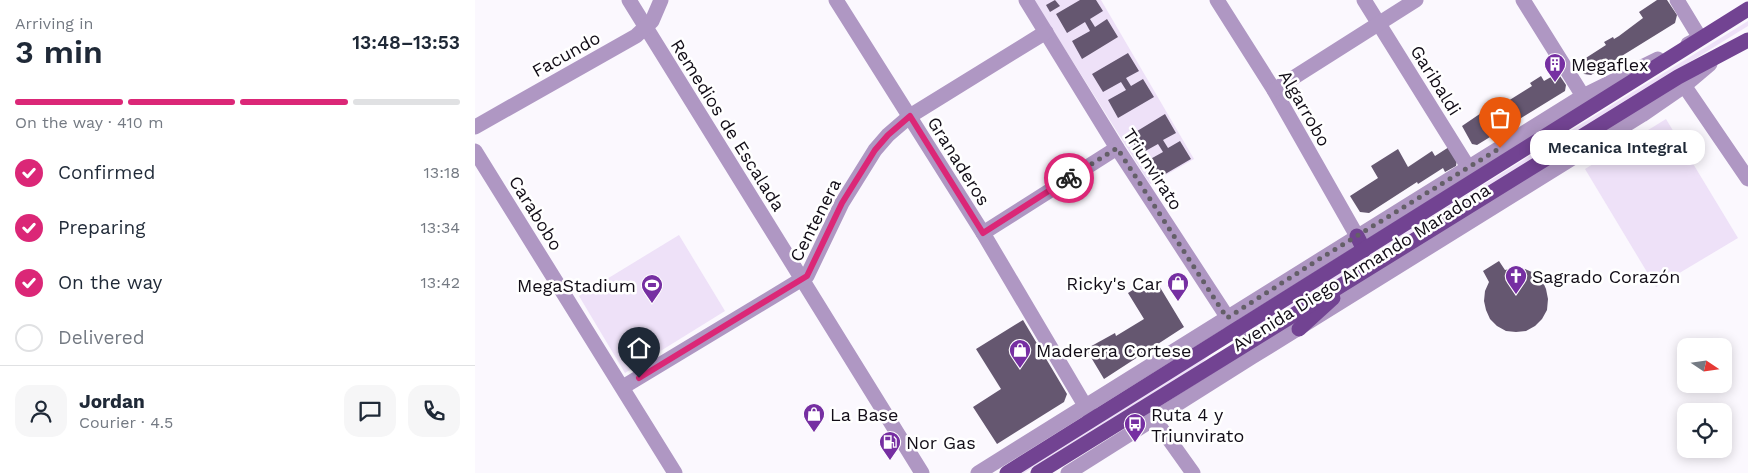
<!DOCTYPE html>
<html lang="en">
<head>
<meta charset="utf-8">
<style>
  :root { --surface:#fff; --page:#f6f6f7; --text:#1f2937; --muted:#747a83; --line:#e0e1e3; --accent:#db2777 }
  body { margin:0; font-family:"Work Sans",sans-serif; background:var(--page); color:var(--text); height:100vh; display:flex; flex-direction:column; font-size:19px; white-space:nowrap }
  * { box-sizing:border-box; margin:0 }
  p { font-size:16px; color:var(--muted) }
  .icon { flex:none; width:28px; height:28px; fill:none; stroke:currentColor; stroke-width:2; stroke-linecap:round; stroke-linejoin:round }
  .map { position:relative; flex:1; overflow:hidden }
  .sheet { display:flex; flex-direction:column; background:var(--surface); width:475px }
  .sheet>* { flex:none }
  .needle { width:32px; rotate:103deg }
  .controls { position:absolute; left:1202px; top:338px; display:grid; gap:10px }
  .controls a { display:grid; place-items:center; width:55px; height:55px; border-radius:10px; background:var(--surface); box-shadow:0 2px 12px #0003; font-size:25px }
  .pin { position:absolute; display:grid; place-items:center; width:42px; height:42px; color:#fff; margin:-51px -21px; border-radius:50% 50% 50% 0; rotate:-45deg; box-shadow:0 0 5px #0007 }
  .pin .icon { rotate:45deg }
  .courier { position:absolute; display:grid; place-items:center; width:50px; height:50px; margin:-25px; border:4px solid #db2777; border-radius:50%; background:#fff; color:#222; box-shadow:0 1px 6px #0007 }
  .bubble { position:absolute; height:35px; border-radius:15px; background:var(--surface); box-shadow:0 2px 12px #0003; font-size:16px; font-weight:600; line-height:35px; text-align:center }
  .overview em { font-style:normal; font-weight:600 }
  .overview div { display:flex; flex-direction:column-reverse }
  .overview { display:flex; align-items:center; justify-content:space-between; height:85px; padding:0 15px }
  h1 { font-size:32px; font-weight:600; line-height:38px }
  .bar { display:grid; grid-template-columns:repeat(4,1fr); gap:8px 5px; align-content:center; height:60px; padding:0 15px }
  .bar i { height:6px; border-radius:4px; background:var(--line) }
  .bar .current { background:var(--accent) }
  .bar p { grid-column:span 4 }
  .line { display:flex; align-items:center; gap:12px; padding:0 15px; border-top:1px solid var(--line) }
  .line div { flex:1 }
  .round { display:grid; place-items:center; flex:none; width:52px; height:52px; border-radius:15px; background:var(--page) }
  ol { padding:0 15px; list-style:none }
  li { display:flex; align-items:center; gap:15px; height:55px }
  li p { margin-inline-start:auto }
  li .icon { padding:5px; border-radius:50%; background:var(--accent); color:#fff; stroke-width:4 }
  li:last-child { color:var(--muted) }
  li i { width:28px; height:28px; border:2px solid var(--line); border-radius:50% }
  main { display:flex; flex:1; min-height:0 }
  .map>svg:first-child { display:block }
  .green { fill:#eee1f8 }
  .building { fill:#655770 }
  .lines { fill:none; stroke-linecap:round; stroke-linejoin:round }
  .minor { stroke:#af97c3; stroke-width:15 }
  .major { stroke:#724392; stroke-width:15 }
  .done { stroke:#645f68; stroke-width:5; stroke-dasharray:0 9 }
  .route { stroke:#db2777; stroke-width:6 }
  .labels { text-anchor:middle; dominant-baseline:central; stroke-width:5; stroke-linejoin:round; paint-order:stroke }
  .street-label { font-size:18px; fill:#120d17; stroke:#fff }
  .poi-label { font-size:18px; fill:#120d17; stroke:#fff; text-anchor:start }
</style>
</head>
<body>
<main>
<section class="sheet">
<div class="overview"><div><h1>3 min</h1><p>Arriving in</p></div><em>13:48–13:53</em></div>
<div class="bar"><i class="current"></i><i class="current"></i><i class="current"></i><i></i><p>On the way · 410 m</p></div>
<ol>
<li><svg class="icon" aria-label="check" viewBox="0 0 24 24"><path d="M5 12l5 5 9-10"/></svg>Confirmed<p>13:18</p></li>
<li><svg class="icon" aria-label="check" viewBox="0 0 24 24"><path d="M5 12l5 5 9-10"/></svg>Preparing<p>13:34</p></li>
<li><svg class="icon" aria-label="check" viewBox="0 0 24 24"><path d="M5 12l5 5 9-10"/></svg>On the way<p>13:42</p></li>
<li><i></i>Delivered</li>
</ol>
<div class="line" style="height:90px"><a class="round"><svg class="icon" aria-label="person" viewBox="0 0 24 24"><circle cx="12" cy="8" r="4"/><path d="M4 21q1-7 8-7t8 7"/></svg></a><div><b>Jordan</b><p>Courier · 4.5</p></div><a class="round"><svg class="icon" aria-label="chat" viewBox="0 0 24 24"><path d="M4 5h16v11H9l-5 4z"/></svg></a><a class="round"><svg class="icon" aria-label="phone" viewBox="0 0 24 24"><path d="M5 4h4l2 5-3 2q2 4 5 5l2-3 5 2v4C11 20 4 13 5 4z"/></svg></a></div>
</section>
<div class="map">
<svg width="1273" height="473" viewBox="0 0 1273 473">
  <rect width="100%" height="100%" fill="#fbf8fe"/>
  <g class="green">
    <path d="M559 0H626L719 159 675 184Z"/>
    <path d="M1273 21V26L779 332 776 330V328Z"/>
    <path d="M1191 119 1263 238 1181 287 1110 169Z"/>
    <path d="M204 235 250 311 150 373 104 296Z"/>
    <path d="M737 352 727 363 549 473H542Z"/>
  </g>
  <g class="building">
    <path d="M580 0 585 6 575 12 571 5Z"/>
    <path d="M605 0H621L628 11 615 19 620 27 632 19 643 37 607 59 597 41 615 31 610 22 592 33 581 14Z"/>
    <path d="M1182 0H1192L1202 15 1200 23 1116 75 1109 74 1103 63 1131 45 1129 42 1138 37 1139 39 1144 36 1168 18 1164 12Z"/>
    <path d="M653 53 664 71 651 78 656 86 668 79 679 97 643 118 633 100 651 90 646 82 628 92 617 74Z"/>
    <path d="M1083 73 1091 85 1090 91 1002 145 997 144 987 126 1015 107 1017 111 1057 86 1055 83 1066 76 1069 81Z"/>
    <path d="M690 114 701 133 688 140 693 148 705 141 716 159 680 180 670 162 688 152 683 144 665 154 654 136Z"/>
    <path d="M974 147 982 159 981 166 970 172 968 168 943 184 942 182 894 213 885 212 875 196 903 178 896 166 923 149 933 167 957 151 960 156Z"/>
    <path d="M1024 261 1030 270 1040 268 1050 269 1059 273 1067 280 1071 289 1073 299 1072 310 1067 319 1060 326 1051 331 1041 332 1031 331 1022 326 1015 319 1011 310 1009 301 1010 291 1014 282 1008 271Z"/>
    <path d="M683 284 709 327 629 379 611 349 640 333 641 336 669 319 653 293 666 285 671 293Z"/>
    <path d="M548 320 592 394 589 402 522 444 498 407 526 389 501 349Z"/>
  </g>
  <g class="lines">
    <g class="minor">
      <path d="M154 0 447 473"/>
      <path d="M361 0 508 233 615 414"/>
      <path d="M551 0 642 148 777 355"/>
      <path d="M742 0 799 90 882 236"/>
      <path d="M889 0 998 175"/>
      <path d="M1048 0 1108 96"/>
      <path d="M1202 0 1225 38 1213 44"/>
      <path d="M1204 78 1273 179"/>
      <path d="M799 90 941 0"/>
      <path d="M0 127 161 36 177 21 186 0"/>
      <path d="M0 151 200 473"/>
      <path d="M508 233 642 148"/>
      <path d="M148 387 332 276 367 203 400 150 413 135 435 116 571 32"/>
      <path d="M673 410 718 473"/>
      <path d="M503 473 1108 96 1183 59"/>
      <path d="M593 473 777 357 1167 115 1209 86 1235 64"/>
    </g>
    <g class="major">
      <path d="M882 236 889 250"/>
      <path d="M824 329 858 298"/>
      <path d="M532 473 1273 9"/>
      <path d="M563 473 1203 77 1273 40"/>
    </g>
  </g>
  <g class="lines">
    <path class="done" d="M594 178 642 148 752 318 846 258 1025 148"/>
    <path class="route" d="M164 378 332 276 367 203 400 150 413 135 435 116 508 233 594 178"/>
  </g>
  <defs>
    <g id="building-pin" transform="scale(1.125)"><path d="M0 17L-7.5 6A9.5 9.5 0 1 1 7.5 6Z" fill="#762fa2" stroke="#fff"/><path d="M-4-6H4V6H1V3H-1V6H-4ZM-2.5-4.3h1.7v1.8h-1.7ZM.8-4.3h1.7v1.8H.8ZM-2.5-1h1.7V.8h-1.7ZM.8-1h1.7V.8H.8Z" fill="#fff"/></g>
    <g id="church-pin" transform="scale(1.125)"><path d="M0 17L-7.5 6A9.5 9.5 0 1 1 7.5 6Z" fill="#762fa2" stroke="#fff"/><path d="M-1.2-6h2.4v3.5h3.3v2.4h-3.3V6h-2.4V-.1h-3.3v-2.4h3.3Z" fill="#fff"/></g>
    <g id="shop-pin" transform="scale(1.125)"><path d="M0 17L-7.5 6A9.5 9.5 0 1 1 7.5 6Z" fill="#762fa2" stroke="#fff"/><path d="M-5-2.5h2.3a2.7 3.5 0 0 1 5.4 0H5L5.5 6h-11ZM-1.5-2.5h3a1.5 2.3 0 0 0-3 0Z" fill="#fff"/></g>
    <g id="stadium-pin" transform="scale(1.125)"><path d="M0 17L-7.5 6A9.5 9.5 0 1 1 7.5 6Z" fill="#762fa2" stroke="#fff"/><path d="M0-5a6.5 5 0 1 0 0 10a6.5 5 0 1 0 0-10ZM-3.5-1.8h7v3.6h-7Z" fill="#fff"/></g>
    <g id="bus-pin" transform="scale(1.125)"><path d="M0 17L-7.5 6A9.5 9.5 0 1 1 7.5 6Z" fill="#762fa2" stroke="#fff"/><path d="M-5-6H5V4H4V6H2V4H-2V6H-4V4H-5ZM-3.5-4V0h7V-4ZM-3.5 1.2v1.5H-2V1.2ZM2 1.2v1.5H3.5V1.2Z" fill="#fff"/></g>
    <g id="fuel-pin" transform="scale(1.125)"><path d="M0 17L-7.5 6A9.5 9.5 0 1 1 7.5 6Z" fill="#762fa2" stroke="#fff"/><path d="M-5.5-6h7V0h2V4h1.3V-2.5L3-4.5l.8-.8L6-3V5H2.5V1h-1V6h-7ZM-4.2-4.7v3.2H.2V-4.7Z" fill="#fff"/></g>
  </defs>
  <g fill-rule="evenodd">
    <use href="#building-pin" x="1080" y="64"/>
    <use href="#church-pin" x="1041" y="276"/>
    <use href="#shop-pin" x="703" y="283"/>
    <use href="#stadium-pin" x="177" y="285"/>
    <use href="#shop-pin" x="545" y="350"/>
    <use href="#shop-pin" x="339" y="414"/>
    <use href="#bus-pin" x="660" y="424"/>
    <use href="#fuel-pin" x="415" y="442"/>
  </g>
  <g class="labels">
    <g class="street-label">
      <text transform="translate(91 54) rotate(-29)">Facundo</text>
      <text transform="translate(961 80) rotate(58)">Garibaldi</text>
      <text transform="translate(830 108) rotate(60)">Algarrobo</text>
      <text transform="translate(253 125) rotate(58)">Remedios de Escalada</text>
      <text transform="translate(484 161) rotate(58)">Granaderos</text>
      <text transform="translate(678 169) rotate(57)">Triunvirato</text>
      <text transform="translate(61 213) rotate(58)">Carabobo</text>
      <text transform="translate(340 220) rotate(-63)">Centenera</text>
      <text transform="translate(886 267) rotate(-32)">Avenida Diego Armando Maradona</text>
    </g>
    <g class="poi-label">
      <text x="1096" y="64">Megaflex</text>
      <text x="1057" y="276">Sagrado Corazón</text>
      <text x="687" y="283" text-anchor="end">Ricky's Car</text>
      <text x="161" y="285" text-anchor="end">MegaStadium</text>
      <text x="561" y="350">Maderera Cortese</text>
      <text x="355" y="414">La Base</text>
      <text x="676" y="414">Ruta 4 y<tspan x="676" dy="21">Triunvirato</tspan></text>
      <text x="431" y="442">Nor Gas</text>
    </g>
  </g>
</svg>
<div class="controls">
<a><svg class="needle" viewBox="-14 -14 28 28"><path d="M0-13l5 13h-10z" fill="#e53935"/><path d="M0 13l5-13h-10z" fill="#747a83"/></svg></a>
<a><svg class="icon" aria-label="locate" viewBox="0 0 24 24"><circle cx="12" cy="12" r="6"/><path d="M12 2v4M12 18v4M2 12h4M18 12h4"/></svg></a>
</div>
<div class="pin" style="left:1025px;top:148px;background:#ea580c"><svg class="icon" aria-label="bag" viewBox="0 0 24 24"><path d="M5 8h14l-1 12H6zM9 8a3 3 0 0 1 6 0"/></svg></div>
<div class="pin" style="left:164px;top:378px;background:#1f2937"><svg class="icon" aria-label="home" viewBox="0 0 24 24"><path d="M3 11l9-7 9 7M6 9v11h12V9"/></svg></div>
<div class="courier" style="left:594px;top:178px"><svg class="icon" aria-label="bike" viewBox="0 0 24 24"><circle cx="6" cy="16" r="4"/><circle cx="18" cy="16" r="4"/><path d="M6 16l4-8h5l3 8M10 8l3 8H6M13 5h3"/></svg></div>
<div class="bubble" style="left:1055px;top:130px;width:175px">Mecanica Integral</div>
</div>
</main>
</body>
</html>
